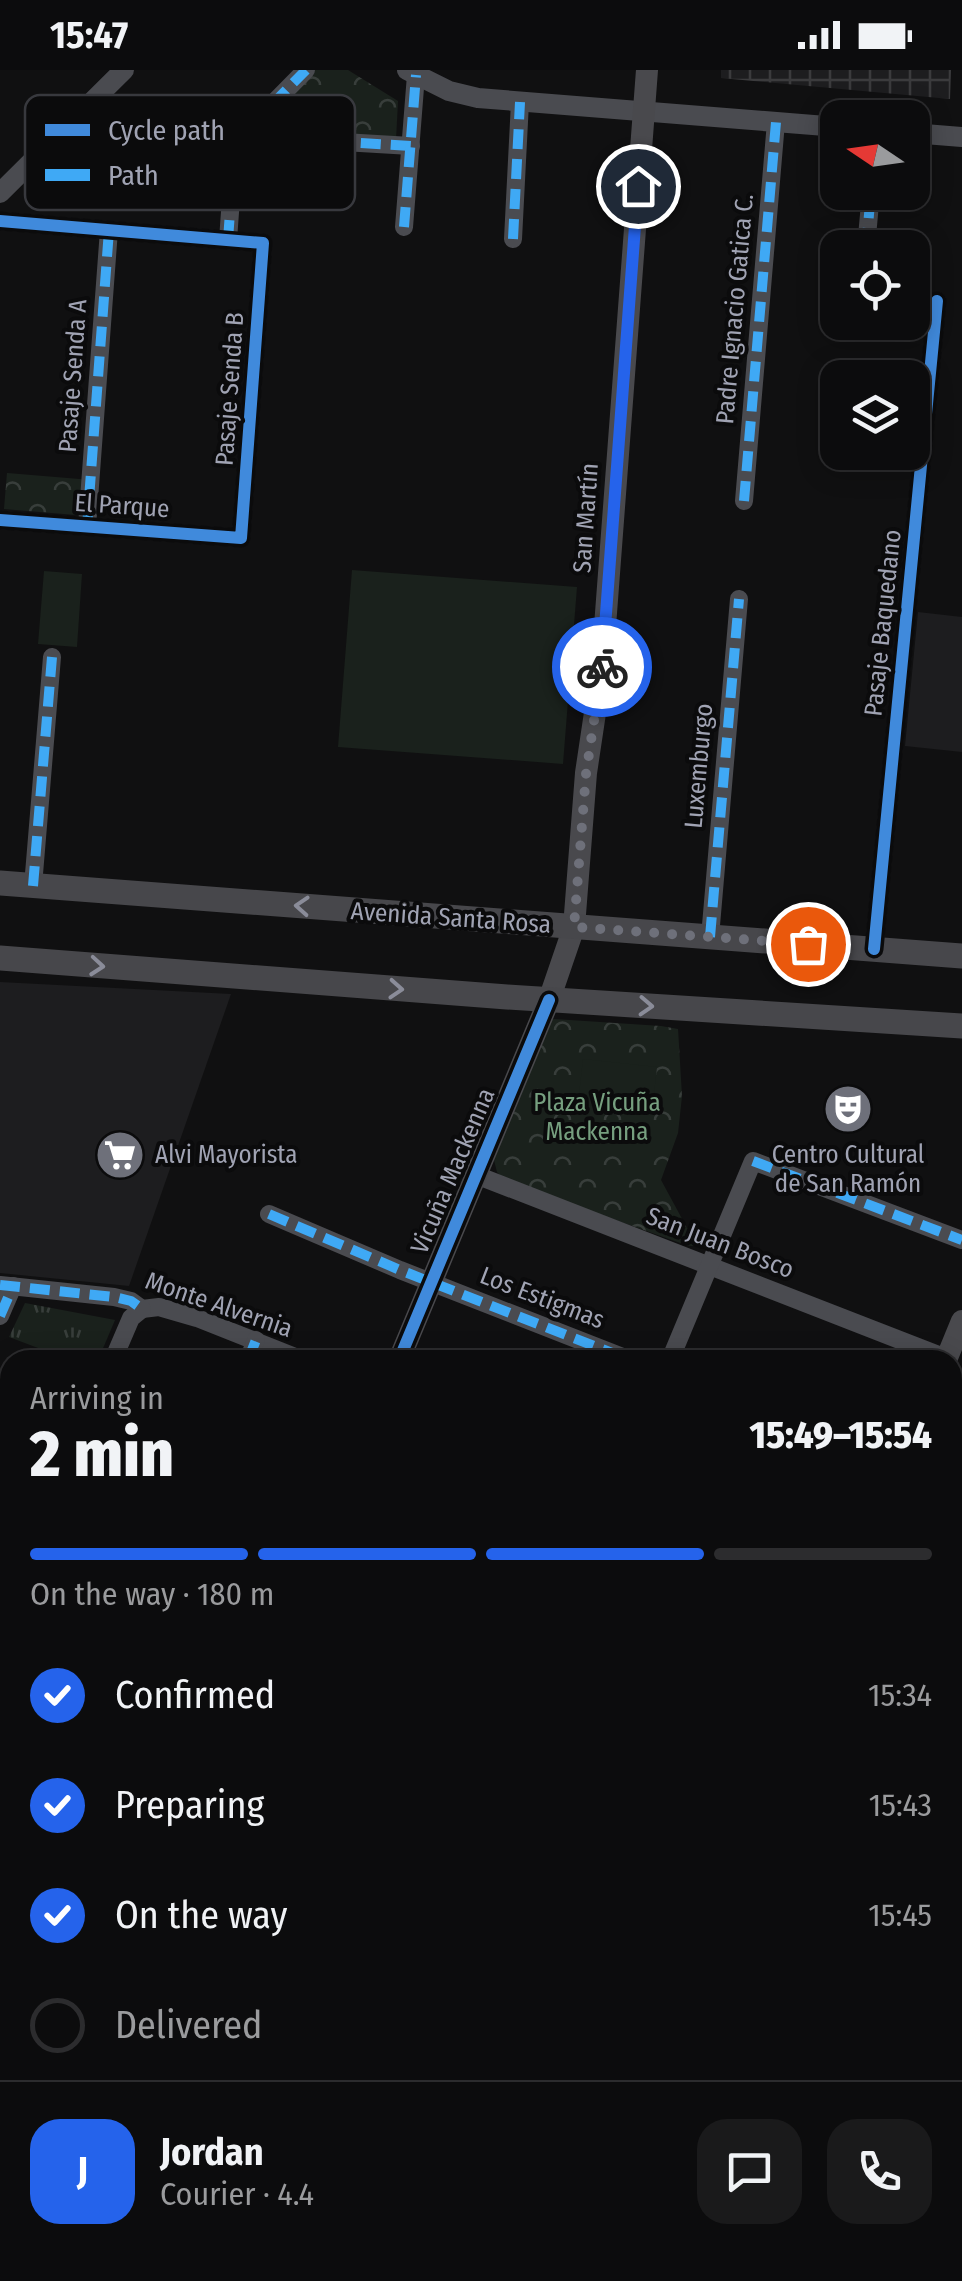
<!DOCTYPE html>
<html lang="en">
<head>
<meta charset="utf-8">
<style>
  :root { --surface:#0c0c0d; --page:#1a1a1b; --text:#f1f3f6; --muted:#9a9b9d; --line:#2c2c2e; --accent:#2563eb }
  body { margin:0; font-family:"Fira Sans Condensed",sans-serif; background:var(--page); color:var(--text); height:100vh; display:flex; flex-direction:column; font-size:38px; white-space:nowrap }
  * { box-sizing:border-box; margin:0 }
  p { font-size:32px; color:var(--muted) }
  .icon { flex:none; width:55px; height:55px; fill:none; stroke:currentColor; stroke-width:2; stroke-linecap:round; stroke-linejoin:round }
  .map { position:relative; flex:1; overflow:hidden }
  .details { position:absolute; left:0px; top:1280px; width:962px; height:932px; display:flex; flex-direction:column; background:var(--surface); border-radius:30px 30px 0 0; box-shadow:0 5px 25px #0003,0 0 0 2px var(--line) }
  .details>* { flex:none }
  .needle { width:65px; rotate:283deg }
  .fabs { position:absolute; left:820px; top:30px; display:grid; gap:20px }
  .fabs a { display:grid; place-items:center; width:110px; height:110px; border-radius:20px; background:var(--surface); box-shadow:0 5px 25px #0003,0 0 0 2px var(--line); font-size:50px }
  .pin { position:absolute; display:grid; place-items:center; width:85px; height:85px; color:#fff; margin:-42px; border:5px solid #fff; border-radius:50%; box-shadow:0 2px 10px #0007 }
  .courier { position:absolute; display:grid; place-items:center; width:100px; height:100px; margin:-50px; border:8px solid #2563eb; border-radius:50%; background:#fff; color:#222; box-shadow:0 2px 12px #0007 }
  .headline em { font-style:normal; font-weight:800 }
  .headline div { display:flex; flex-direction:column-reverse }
  .headline { display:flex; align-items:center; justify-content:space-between; height:170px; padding:0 30px }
  h1 { font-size:65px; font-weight:800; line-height:75px }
  .bar { display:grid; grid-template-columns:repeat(4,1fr); gap:15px 10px; align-content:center; height:120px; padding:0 30px }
  .bar i { height:12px; border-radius:8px; background:var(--line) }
  .bar .current { background:var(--accent) }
  .bar p { grid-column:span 4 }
  .line { display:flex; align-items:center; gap:25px; padding:0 30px; border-top:2px solid var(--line) }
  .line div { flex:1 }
  .round { display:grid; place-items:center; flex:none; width:105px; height:105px; border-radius:30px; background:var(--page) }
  ol { padding:0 30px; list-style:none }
  li { display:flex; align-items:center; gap:30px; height:110px }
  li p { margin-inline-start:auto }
  li .icon { padding:10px; border-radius:50%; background:var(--accent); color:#fff; stroke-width:4 }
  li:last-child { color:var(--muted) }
  li i { width:55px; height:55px; border:5px solid var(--line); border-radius:50% }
  .status { display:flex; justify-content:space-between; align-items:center; height:70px; padding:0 50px; background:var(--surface); direction:ltr }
  .status svg { height:28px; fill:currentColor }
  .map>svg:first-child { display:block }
  .built { fill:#1d1d1f }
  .industrial { fill:url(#industrial-grid) }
  .grass { fill:url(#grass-tufts) }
  .park { fill:url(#park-crowns) }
  .pitch { fill:#1a211c }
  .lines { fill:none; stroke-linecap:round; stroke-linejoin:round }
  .minor { stroke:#4a4b50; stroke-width:18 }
  .tertiary { stroke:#4a4b50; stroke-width:20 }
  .secondary { stroke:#49494d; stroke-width:22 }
  .primary { stroke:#47474b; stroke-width:25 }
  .quiet { stroke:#3fa9f5; stroke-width:10; stroke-dasharray:20 10; stroke-linecap:butt }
  .cycleway-casing { stroke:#0b0b0c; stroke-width:19 }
  .cycleway { stroke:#408adc; stroke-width:12 }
  .oneway { stroke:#8a8c99 }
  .done { stroke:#6e707a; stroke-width:10; stroke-dasharray:0 18 }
  .route { stroke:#2563eb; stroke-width:12 }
  .labels { text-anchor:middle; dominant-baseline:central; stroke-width:8; stroke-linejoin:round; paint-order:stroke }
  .street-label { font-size:25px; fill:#a0a3b3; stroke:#0b0b0c }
  .park-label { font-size:25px; fill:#769f7f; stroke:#0b0b0c }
  .poi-label { font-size:25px; fill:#a0a3b3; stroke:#0b0b0c; text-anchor:start }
  .key { fill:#0b0b0c; stroke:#38393e; stroke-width:2.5 }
  .key-label { font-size:28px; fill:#a0a3b3 }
</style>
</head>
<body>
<div class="status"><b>15:47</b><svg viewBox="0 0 49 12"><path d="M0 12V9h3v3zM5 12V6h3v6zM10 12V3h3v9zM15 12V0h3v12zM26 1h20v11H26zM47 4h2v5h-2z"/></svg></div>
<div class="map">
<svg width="962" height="2211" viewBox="0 0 962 2211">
  <defs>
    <pattern id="industrial-grid" width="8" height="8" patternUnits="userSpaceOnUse" patternTransform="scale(2.5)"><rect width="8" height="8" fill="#1d1d1f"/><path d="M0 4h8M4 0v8" fill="none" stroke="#3b3b3d"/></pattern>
    <pattern id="grass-tufts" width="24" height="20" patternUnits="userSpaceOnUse" patternTransform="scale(2.5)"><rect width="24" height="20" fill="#1a211c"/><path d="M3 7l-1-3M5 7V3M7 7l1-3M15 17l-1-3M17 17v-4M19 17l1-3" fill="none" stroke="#383e3b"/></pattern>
    <pattern id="park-crowns" width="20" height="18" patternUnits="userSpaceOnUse" patternTransform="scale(2.5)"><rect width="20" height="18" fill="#1a211c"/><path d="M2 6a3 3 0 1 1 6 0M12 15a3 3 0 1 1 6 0" fill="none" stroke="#383e3b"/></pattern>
  </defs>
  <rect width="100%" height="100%" fill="#101011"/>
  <g class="built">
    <path d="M918 542 962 547V682L905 676Z"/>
    <path d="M0 912 231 924 129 1216 0 1203Z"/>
  </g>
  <path class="industrial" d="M721 0H951L950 29 721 8Z"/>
  <path class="grass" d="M25 1233 115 1250 98 1290H70L9 1267Z"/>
  <g class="park">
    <path d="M314 0H348L398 31 396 69 254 62Z"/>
    <path d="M7 403 91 410 88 446 4 439Z"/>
    <path d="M554 949 661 956 678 959 682 1026 678 1063 661 1110 687 1158 710 1164C703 1175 699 1178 686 1175L505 1111 497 1102 494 1090 549 951Z"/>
  </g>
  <g class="pitch">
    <path d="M352 500 577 517 563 694 338 677Z"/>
    <path d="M44 501 82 504 77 577 38 574Z"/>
    <path d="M583 989 657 997 652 1041 578 1034Z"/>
  </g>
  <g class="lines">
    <g class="minor">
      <path d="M63 61 83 75 151 82"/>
      <path d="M241 66 411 76"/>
      <path d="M0 151 263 173 241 468 0 450"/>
      <path d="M404 157 416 5"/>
      <path d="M513 169 520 32"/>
      <path d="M228 170 234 86 241 66 306 0"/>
      <path d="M866 178 871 122"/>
      <path d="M744 431 776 52"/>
      <path d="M87 456 109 160"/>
      <path d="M33 816 52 587"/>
      <path d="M710 867 739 529"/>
      <path d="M874 879 937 231"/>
      <path d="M476 1105 946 1288"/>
      <path d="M269 1144 400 1200 630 1290"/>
      <path d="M0 1215 114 1227 131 1231 142 1239 159 1237 197 1248 303 1290"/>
      <path d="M0 1246 13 1216"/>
      <path d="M113 1290 131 1248 142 1239"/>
      <path d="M248 1290 256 1270"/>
      <path d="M670 1290 753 1091 962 1170"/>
      <path d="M952 1394 962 1397"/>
      <path d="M0 1423 10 1427"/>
      <path d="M0 1559 10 1535"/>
      <path d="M952 1657 962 1661"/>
      <path d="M952 1781 962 1759"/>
      <path d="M0 1850 10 1854"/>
      <path d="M0 1980 10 1984"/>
      <path d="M952 2017 962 1995"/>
      <path d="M0 2114 10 2118"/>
      <path d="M952 2180 962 2184"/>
      <path d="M532 2202 552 2211"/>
      <path d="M672 2202 692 2211"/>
      <path d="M224 2205 238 2211"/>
      <path d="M160 2211 163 2202"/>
      <path d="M872 2211 875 2202"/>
    </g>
    <g class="tertiary">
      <path d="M407 0 449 21 478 28 838 57"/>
      <path d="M912 63 962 67"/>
      <path d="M0 123 124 0"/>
      <path d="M0 1661 10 1663"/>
      <path d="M952 1840 962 1842"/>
    </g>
    <g class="secondary">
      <path d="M399 1290 549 930 574 857 586 703 602 596 647 0"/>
      <path d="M946 1290 962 1251"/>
      <path d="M16 2211 19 2202"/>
      <path d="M560 2211 564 2202"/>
    </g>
    <g class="primary">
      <path d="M0 813 962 886"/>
      <path d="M0 888 507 927 962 956"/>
    </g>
    <g class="quiet">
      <path d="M63 61 83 75 151 82"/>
      <path d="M241 66 411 76"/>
      <path d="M404 157 416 5"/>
      <path d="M513 169 520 32"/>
      <path d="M228 170 234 86 241 66 306 0"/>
      <path d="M866 178 871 122"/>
      <path d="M744 431 776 52"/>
      <path d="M87 456 109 160"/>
      <path d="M33 816 52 587"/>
      <path d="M710 867 739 529"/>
      <path d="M753 1091 962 1170"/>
      <path d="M269 1144 400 1200 630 1290"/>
      <path d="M0 1215 114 1227 131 1231 142 1239"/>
      <path d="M0 1246 13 1216"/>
      <path d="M248 1290 256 1270"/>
      <path d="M952 1394 962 1397"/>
      <path d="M952 1657 962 1661"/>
      <path d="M952 1781 962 1759"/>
      <path d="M0 1850 10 1854"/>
      <path d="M0 1980 10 1984"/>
      <path d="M0 2114 10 2118"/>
      <path d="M532 2202 552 2211"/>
      <path d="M672 2202 692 2211"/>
      <path d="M224 2205 238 2211"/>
      <path d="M160 2211 163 2202"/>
    </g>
    <g class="cycleway-casing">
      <g id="cycleway">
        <path d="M0 151 263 173 241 468 0 450"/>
        <path d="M874 879 937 231"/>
        <path d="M399 1290 549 930"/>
      </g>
    </g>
    <use href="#cycleway" class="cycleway"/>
  </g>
  <defs><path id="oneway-chevron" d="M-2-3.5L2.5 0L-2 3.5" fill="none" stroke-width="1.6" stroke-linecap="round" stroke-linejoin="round" transform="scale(2.5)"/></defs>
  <g class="oneway">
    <use href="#oneway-chevron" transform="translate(302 836) rotate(-176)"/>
    <use href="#oneway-chevron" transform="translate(97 896) rotate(5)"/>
    <use href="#oneway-chevron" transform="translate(396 919) rotate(4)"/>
    <use href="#oneway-chevron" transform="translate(646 936) rotate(3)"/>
  </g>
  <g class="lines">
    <path class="done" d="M602 597 586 704 574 857 808 874"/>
    <path class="route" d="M602 597 638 116"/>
  </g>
  <defs>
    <g id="theatre-disc" transform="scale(2.5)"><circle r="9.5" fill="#6e707a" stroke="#0b0b0c"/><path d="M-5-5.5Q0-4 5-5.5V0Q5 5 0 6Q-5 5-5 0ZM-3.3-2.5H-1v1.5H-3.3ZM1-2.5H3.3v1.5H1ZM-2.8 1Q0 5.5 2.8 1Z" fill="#fff"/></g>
    <g id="supermarket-disc" transform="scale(2.5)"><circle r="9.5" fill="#6e707a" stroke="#0b0b0c"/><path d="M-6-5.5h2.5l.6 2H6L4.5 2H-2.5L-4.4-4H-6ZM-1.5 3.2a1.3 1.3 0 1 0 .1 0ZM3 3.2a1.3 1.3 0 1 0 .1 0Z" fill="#fff"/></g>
  </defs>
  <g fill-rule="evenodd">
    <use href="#theatre-disc" x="848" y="1039"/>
    <use href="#supermarket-disc" x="120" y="1085"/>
  </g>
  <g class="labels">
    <g class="street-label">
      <text transform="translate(735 239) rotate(-85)">Padre Ignacio Gatica C.</text>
      <text transform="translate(73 306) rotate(-86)">Pasaje Senda A</text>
      <text transform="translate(230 319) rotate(-86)">Pasaje Senda B</text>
      <text transform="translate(122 436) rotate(4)">El Parque</text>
      <text transform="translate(586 448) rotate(-86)">San Martín</text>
      <text transform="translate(883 553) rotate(-84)">Pasaje Baquedano</text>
      <text transform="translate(699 696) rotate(-85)">Luxemburgo</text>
      <text transform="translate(451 848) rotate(4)">Avenida Santa Rosa</text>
      <text transform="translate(453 1101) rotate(-67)">Vicuña Mackenna</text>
      <text transform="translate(720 1173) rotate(21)">San Juan Bosco</text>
      <text transform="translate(542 1228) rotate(21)">Los Estigmas</text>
      <text transform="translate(219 1235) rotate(19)">Monte Alvernia</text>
    </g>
    <g class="park-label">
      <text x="597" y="1033">Plaza Vicuña<tspan x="597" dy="29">Mackenna</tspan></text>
    </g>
    <g class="poi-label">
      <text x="155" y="1085">Alvi Mayorista</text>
      <text x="848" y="1085" text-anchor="middle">Centro Cultural<tspan x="848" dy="29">de San Ramón</tspan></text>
    </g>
  </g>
  <rect x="25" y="25" width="330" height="115" rx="15" class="key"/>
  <rect x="45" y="54" width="45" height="12" fill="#408adc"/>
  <rect x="45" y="99" width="45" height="12" fill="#3fa9f5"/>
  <g class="key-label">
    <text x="108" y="70">Cycle path</text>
    <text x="108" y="115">Path</text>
  </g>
</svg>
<div class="fabs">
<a><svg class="needle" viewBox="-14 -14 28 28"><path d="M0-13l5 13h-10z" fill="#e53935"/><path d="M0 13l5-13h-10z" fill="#9a9b9d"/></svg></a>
<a><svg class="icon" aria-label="locate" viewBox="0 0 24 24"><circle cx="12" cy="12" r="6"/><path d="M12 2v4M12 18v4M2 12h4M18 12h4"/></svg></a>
<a><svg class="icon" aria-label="layers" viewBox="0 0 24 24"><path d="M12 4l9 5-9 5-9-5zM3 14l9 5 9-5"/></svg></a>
</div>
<div class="pin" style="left:808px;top:874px;background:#ea580c"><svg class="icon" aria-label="bag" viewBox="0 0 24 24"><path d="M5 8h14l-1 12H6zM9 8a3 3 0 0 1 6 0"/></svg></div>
<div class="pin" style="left:638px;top:116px;background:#1f2937"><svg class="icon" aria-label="home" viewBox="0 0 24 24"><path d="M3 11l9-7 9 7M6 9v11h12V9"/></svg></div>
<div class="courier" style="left:602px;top:597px"><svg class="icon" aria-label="bike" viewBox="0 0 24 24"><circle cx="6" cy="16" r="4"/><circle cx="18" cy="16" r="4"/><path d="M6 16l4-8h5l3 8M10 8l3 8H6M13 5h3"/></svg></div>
<section class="details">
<div class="headline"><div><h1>2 min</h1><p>Arriving in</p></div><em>15:49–15:54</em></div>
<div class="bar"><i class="current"></i><i class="current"></i><i class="current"></i><i></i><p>On the way · 180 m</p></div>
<ol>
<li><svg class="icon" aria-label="check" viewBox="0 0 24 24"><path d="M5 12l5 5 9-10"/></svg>Confirmed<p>15:34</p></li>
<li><svg class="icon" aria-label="check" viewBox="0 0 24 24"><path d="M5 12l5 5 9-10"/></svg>Preparing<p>15:43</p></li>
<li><svg class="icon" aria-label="check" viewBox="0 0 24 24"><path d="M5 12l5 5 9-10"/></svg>On the way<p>15:45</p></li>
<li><i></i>Delivered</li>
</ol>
<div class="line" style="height:180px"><b class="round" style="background:var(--accent);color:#fff">J</b><div><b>Jordan</b><p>Courier · 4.4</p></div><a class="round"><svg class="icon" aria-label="chat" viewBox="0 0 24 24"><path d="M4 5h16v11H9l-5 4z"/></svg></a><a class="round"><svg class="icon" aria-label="phone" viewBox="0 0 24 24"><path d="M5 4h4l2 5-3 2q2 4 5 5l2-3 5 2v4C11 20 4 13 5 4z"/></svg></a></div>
</section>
</div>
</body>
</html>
